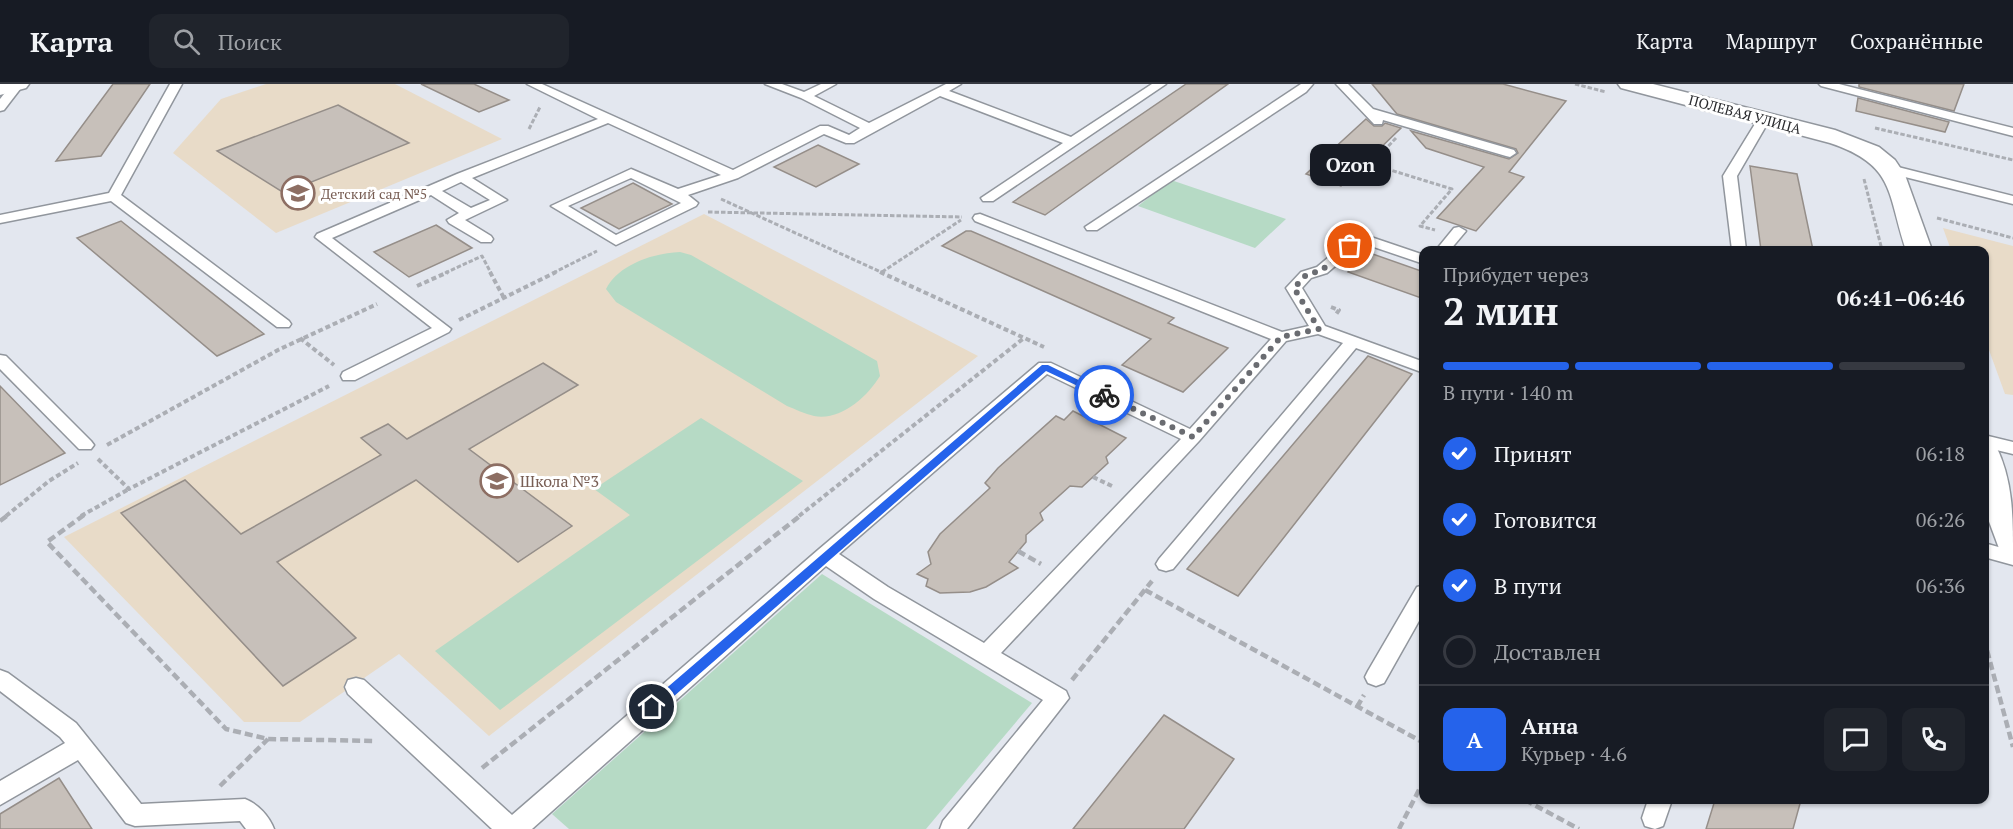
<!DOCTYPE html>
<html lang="ru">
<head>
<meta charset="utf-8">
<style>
  :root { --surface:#171b24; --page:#20242c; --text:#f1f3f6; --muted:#9ea1a6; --line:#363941; --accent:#2563eb }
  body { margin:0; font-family:"PT Serif",serif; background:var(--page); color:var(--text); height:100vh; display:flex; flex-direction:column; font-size:22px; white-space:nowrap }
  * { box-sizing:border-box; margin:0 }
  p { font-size:20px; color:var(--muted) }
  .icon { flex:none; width:33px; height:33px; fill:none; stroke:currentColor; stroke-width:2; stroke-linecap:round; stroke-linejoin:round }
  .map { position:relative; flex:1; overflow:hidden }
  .side { position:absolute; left:1419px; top:162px; width:570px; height:558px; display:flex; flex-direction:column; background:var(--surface); border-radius:12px; box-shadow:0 2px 4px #0004 }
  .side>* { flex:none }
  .pin { position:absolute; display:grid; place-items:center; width:51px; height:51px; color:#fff; margin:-26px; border:3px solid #fff; border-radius:50%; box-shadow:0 2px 6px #0007 }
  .courier { position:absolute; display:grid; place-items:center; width:60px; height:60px; margin:-30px; border:4px solid #2563eb; border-radius:50%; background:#fff; color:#222; box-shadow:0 2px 8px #0007 }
  .bubble { position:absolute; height:42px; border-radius:12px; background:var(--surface); box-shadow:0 2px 4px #0004; font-size:20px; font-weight:800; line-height:42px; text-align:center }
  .overview em { font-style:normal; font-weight:800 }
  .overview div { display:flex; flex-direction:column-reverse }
  .overview { display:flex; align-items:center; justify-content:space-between; height:102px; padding:0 24px }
  h1 { font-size:39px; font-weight:800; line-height:45px }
  .bar { display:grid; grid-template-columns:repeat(4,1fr); gap:9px 6px; align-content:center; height:72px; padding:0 24px }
  .bar i { height:8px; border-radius:4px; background:var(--line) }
  .bar .current { background:var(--accent) }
  .bar p { grid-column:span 4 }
  .line { display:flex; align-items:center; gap:15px; padding:0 24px; border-top:2px solid var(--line) }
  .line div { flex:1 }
  .round { display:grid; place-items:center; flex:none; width:63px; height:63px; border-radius:12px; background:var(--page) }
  ol { padding:0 24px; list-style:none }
  li { display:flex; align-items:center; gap:18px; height:66px }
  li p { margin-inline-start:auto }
  li .icon { padding:6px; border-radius:50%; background:var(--accent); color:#fff; stroke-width:4 }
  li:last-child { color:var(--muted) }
  li i { width:33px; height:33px; border:3px solid var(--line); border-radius:50% }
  header { display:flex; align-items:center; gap:36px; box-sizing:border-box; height:84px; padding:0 30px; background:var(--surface); border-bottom:2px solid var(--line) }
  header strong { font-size:28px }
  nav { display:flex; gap:33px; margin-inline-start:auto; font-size:21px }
  .search { width:420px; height:54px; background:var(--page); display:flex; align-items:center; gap:15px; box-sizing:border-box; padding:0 21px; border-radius:12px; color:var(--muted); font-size:22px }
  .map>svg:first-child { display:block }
  .education { fill:#e8dbc8 }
  .green { fill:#b6dac5 }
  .building { fill:#c7c0ba; stroke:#958e89; stroke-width:1.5 }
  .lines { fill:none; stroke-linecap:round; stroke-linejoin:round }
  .service-casing { stroke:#91969d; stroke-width:3 }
  .tertiary-casing { stroke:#91969d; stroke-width:3 }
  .path-far2 { stroke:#abaeb4; stroke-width:3; stroke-dasharray:4.5 2; stroke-linecap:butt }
  .path-far1 { stroke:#abaeb4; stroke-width:4; stroke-dasharray:5 3; stroke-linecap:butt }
  .path { stroke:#abaeb4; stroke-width:4.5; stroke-dasharray:8 4; stroke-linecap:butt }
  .service { fill:#fff; fill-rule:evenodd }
  .tertiary { fill:#fff; fill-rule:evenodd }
  .route { fill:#2563eb }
  .done { stroke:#6a6c71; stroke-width:6; stroke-dasharray:0 10.8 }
  .labels { text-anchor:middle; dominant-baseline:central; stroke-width:6; stroke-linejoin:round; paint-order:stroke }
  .far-street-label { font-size:14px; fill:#292a2d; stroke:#fff }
  .far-education-label { font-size:14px; fill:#785e54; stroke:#fff; text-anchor:start }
  .education-label { font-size:16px; fill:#785e54; stroke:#fff; text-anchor:start }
</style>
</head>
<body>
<header>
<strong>Карта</strong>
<div class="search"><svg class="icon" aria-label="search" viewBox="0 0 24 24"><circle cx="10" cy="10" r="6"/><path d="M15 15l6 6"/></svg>Поиск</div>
<nav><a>Карта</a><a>Маршрут</a><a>Сохранённые</a></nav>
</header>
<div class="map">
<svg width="2013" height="745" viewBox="0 0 2013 745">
  <rect width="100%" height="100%" fill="#e3e7ef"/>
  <g class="education">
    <path d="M266 0H395L502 55 276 149 173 69 221 15Z"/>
    <path d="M704 130 978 272 489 652 399 570 300 638H244L64 453Z"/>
    <path d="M1943 144 2013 162V311L2005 310 1985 255 1984 166H1951Z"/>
  </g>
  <g class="green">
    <path d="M1171 96 1286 135 1255 164 1138 122Z"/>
    <path d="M680 168 691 171 877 277 880 292C867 313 841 337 814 332 805 330 795 325 787 322L616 218 606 205C619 180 654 169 680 168Z"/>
    <path d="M701 334 803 397 500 626 435 567 630 431 594 405Z"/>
    <path d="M822 490 1032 619 926 745H569L552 730Z"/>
  </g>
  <g class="building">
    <path d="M113 0H150L101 72 56 77Z"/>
    <path d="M421 0H474L509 16 479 28Z"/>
    <path d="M1186 0H1228L1045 131 1013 118Z"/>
    <path d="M1372 0H1503L1566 17 1509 88 1524 93 1476 147 1437 134 1484 83 1426 64 1411 47 1509 75 1518 69 1516 65 1397 30Z"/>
    <path d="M1859 0H1964L1954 27 1859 3Z"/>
    <path d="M1858 14 1949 38 1945 48 1856 27Z"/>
    <path d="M338 21 409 59 284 109 217 67Z"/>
    <path d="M1366 35 1374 42H1382L1385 39 1401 44 1341 102 1306 90Z"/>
    <path d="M818 61 859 80 816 103 774 83Z"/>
    <path d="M1750 82 1797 90 1813 166H1761Z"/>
    <path d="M633 99 672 120 619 145 581 124Z"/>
    <path d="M121 137 264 250 217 272 77 154Z"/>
    <path d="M436 141 472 164 409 193 374 168Z"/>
    <path d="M966 147H971L1174 234 1168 239 1228 264 1183 308 1122 281 1151 255 942 162Z"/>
    <path d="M1367 168 1424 188V215L1348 188Z"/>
    <path d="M1368 272 1412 290 1238 512 1187 485Z"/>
    <path d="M543 279 578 301 469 365 572 442 518 478 416 396 277 478 356 554 283 602 121 429 185 396 241 450 381 371 361 354 388 340 407 355Z"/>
    <path d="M0 302 65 369 0 401Z"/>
    <path d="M1073 327 1126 354 1106 373 1108 379 1082 403 1070 402 1040 429 1043 436 1026 451V458L1009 478 1018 484 986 503 970 508 940 509 926 502 928 495 917 490 931 480 928 468 940 450 990 404 985 399 998 384 1056 332 1064 336Z"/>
    <path d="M1164 631 1234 675 1184 745H1073Z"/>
    <path d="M59 694 92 745H0V730Z"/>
    <path d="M1715 716H1801L1793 745H1706Z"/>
  </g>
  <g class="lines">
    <g class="service-casing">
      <g id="service">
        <path d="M12 0H24L4 26 0 27V15Z"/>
        <path d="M170 0H182L121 111 289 237 291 240 289 243H277L111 117 0 139V131L109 109Z"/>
        <path d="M527 0H542L733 86 820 42H828L849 51 860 44 801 14 765 0H782L804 8 821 0H836L814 12 869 39 946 0H961L949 7 1071 53 1152 0H1166L993 117H983L981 114 1063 59 940 12 854 59H846L824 50 738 94 688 111 698 119 696 122 616 161 551 122 631 85 678 105 721 91 608 39 472 94 507 116 465 136 491 152 493 155 491 158H481L449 139 447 136 459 129 431 111 332 154 451 245 449 248 355 296H343L341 292 343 288 432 244 315 153 317 150 457 90 598 35ZM631 94 681 119 616 151 568 122ZM461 98 490 116 471 124 442 107Z"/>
        <path d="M1301 0H1313L1306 8 1097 146H1087L1085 143Z"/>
        <path d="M1336 0H1348L1373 25 1514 66 1516 69 1510 73 1506 72 1383 36 1382 40H1374Z"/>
        <path d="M1819 0H1839L2013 44V52L1821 2Z"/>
        <path d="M1764 31 1770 35 1737 92 1746 166H1732L1723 92 1758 35Z"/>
        <path d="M1890 81 2013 112V120L1885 88 1884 85Z"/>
        <path d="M980 130 1282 248 1309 242 1286 204 1301 188 1317 183 1355 151H1365L1424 171V180L1362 159 1327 189 1311 194 1302 204 1325 242 1424 278V289L1356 264 1173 485 1166 487 1159 485 1156 480 1159 475 1343 259 1318 250 1286 257 1199 357 1001 569 1066 607 1069 614 967 745H940L943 737 1043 616 874 515 826 482 532 745H492L348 610 345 603 348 596 356 594 364 596 512 731 818 466 1039 279H1051L1190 345 1271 255 975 137 973 134 975 131ZM1047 290 1181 355 984 559 888 503 839 470Z"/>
        <path d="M1459 143 1466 147 1450 166H1436L1454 144Z"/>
        <path d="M0 271 6 272 91 357 94 361 91 365H79L0 285Z"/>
        <path d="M1984 351 2013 358V370L1984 363Z"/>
        <path d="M1984 459 2013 467V481L1984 473Z"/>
        <path d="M1424 501V528L1384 599 1376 602 1368 599 1365 593 1368 587 1417 503Z"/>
        <path d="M0 586 8 589 76 639 141 720 245 715C258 720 269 732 274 745H246L240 737 135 742 126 739 78 676 0 721V697L65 659 60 653 0 607Z"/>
        <path d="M1648 716H1672L1663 742 1655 745 1645 742 1642 734Z"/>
      </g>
    </g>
    <g class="tertiary-casing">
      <g id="tertiary">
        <path d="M0 0H29L26 4 0 11Z"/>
        <path d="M1618 0H1653L1835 46 1879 63 1895 76 1905 91 1932 166H1906C1887 110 1896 81 1830 59L1621 4Z"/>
        <path d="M1984 359 1996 362C2013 397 2013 432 2013 471L2000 467 1984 424Z"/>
      </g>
    </g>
    <g class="path-far2">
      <path d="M1575 0 1606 8"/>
      <path d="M1875 44 2013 76"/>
      <path d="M529 45 540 23"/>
      <path d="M1396 54 1371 80 1452 105 1420 142 1435 146"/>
      <path d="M1864 95 1882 166"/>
      <path d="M721 115 883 189"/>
      <path d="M708 128 962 133"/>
      <path d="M1937 134 2013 154"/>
      <path d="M882 188 961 136"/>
      <path d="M445 189 482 172 491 189"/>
      <path d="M553 189 597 167"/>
    </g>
    <g class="path-far1">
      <path d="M490 188 504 214"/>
      <path d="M880 188 1044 263"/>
      <path d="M417 202 448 188"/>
      <path d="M1331 223 1339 226 1335 232"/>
      <path d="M459 236 556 188"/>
      <path d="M300 254 334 281"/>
      <path d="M107 361 278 266 377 220"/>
      <path d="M98 375 129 405 329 302"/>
      <path d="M1093 393 1114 403"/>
      <path d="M6 432 49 397 78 379"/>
      <path d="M81 432 129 405"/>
      <path d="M799 432 1024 254"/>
    </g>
    <g class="path">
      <path d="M84 431 47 458 226 645 268 655 376 657"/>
      <path d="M0 437 8 431"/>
      <path d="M1018 467 1041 480"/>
      <path d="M1145 506 1424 659"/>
      <path d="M1984 555 2013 663"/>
      <path d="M1072 596 1152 497"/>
      <path d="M1357 623 1364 611"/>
      <path d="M482 684 801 431"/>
      <path d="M220 702 268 655"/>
      <path d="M1525 716 1579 745"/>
      <path d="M1399 745 1424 696"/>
    </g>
    <use href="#service" class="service"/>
    <use href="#tertiary" class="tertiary"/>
  </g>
  <path class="route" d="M1042 281H1048L1109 311 1101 313 1046 287 657 627H648V620Z"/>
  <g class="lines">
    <path class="done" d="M1104 311 1193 353 1281 253 1319 245 1294 204 1306 191 1322 186 1350 162"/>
  </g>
  <defs>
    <g id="school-ring" transform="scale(1.725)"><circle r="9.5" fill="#fff" stroke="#8d6e63" stroke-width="1.5"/><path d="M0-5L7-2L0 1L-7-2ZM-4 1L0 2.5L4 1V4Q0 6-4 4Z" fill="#8d6e63"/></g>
  </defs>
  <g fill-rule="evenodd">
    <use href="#school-ring" x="298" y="109"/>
    <use href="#school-ring" x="497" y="397"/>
  </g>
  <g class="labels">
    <g class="far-street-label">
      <text transform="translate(1745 30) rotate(15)">ПОЛЕВАЯ УЛИЦА</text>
    </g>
    <g class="far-education-label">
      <text x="321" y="109">Детский сад №5</text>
    </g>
    <g class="education-label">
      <text x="520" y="397">Школа №3</text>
    </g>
  </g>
</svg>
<div class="pin" style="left:1350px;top:162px;background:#ea580c"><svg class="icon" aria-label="bag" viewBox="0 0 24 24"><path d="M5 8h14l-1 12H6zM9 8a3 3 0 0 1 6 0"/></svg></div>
<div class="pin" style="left:652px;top:623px;background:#1f2937"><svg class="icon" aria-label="home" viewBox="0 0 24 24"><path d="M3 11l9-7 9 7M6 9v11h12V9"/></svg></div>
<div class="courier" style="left:1104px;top:311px"><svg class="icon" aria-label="bike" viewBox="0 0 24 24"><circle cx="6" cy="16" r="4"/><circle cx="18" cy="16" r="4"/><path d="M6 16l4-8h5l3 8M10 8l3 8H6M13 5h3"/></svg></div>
<div class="bubble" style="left:1310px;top:60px;width:81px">Ozon</div>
<section class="side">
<div class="overview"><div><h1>2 мин</h1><p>Прибудет через</p></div><em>06:41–06:46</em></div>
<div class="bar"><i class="current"></i><i class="current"></i><i class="current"></i><i></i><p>В пути · 140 m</p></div>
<ol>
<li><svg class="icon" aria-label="check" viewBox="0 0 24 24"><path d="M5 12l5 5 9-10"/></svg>Принят<p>06:18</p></li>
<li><svg class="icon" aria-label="check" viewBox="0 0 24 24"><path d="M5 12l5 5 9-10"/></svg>Готовится<p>06:26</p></li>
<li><svg class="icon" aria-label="check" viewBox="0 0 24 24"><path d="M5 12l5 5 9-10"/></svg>В пути<p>06:36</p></li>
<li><i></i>Доставлен</li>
</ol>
<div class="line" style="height:108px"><b class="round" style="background:var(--accent);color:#fff">А</b><div><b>Анна</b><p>Курьер · 4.6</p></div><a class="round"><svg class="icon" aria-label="chat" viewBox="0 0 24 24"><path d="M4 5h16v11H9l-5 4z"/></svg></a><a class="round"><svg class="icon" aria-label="phone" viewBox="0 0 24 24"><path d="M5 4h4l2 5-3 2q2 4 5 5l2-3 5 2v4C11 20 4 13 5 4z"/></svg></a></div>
</section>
</div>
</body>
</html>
